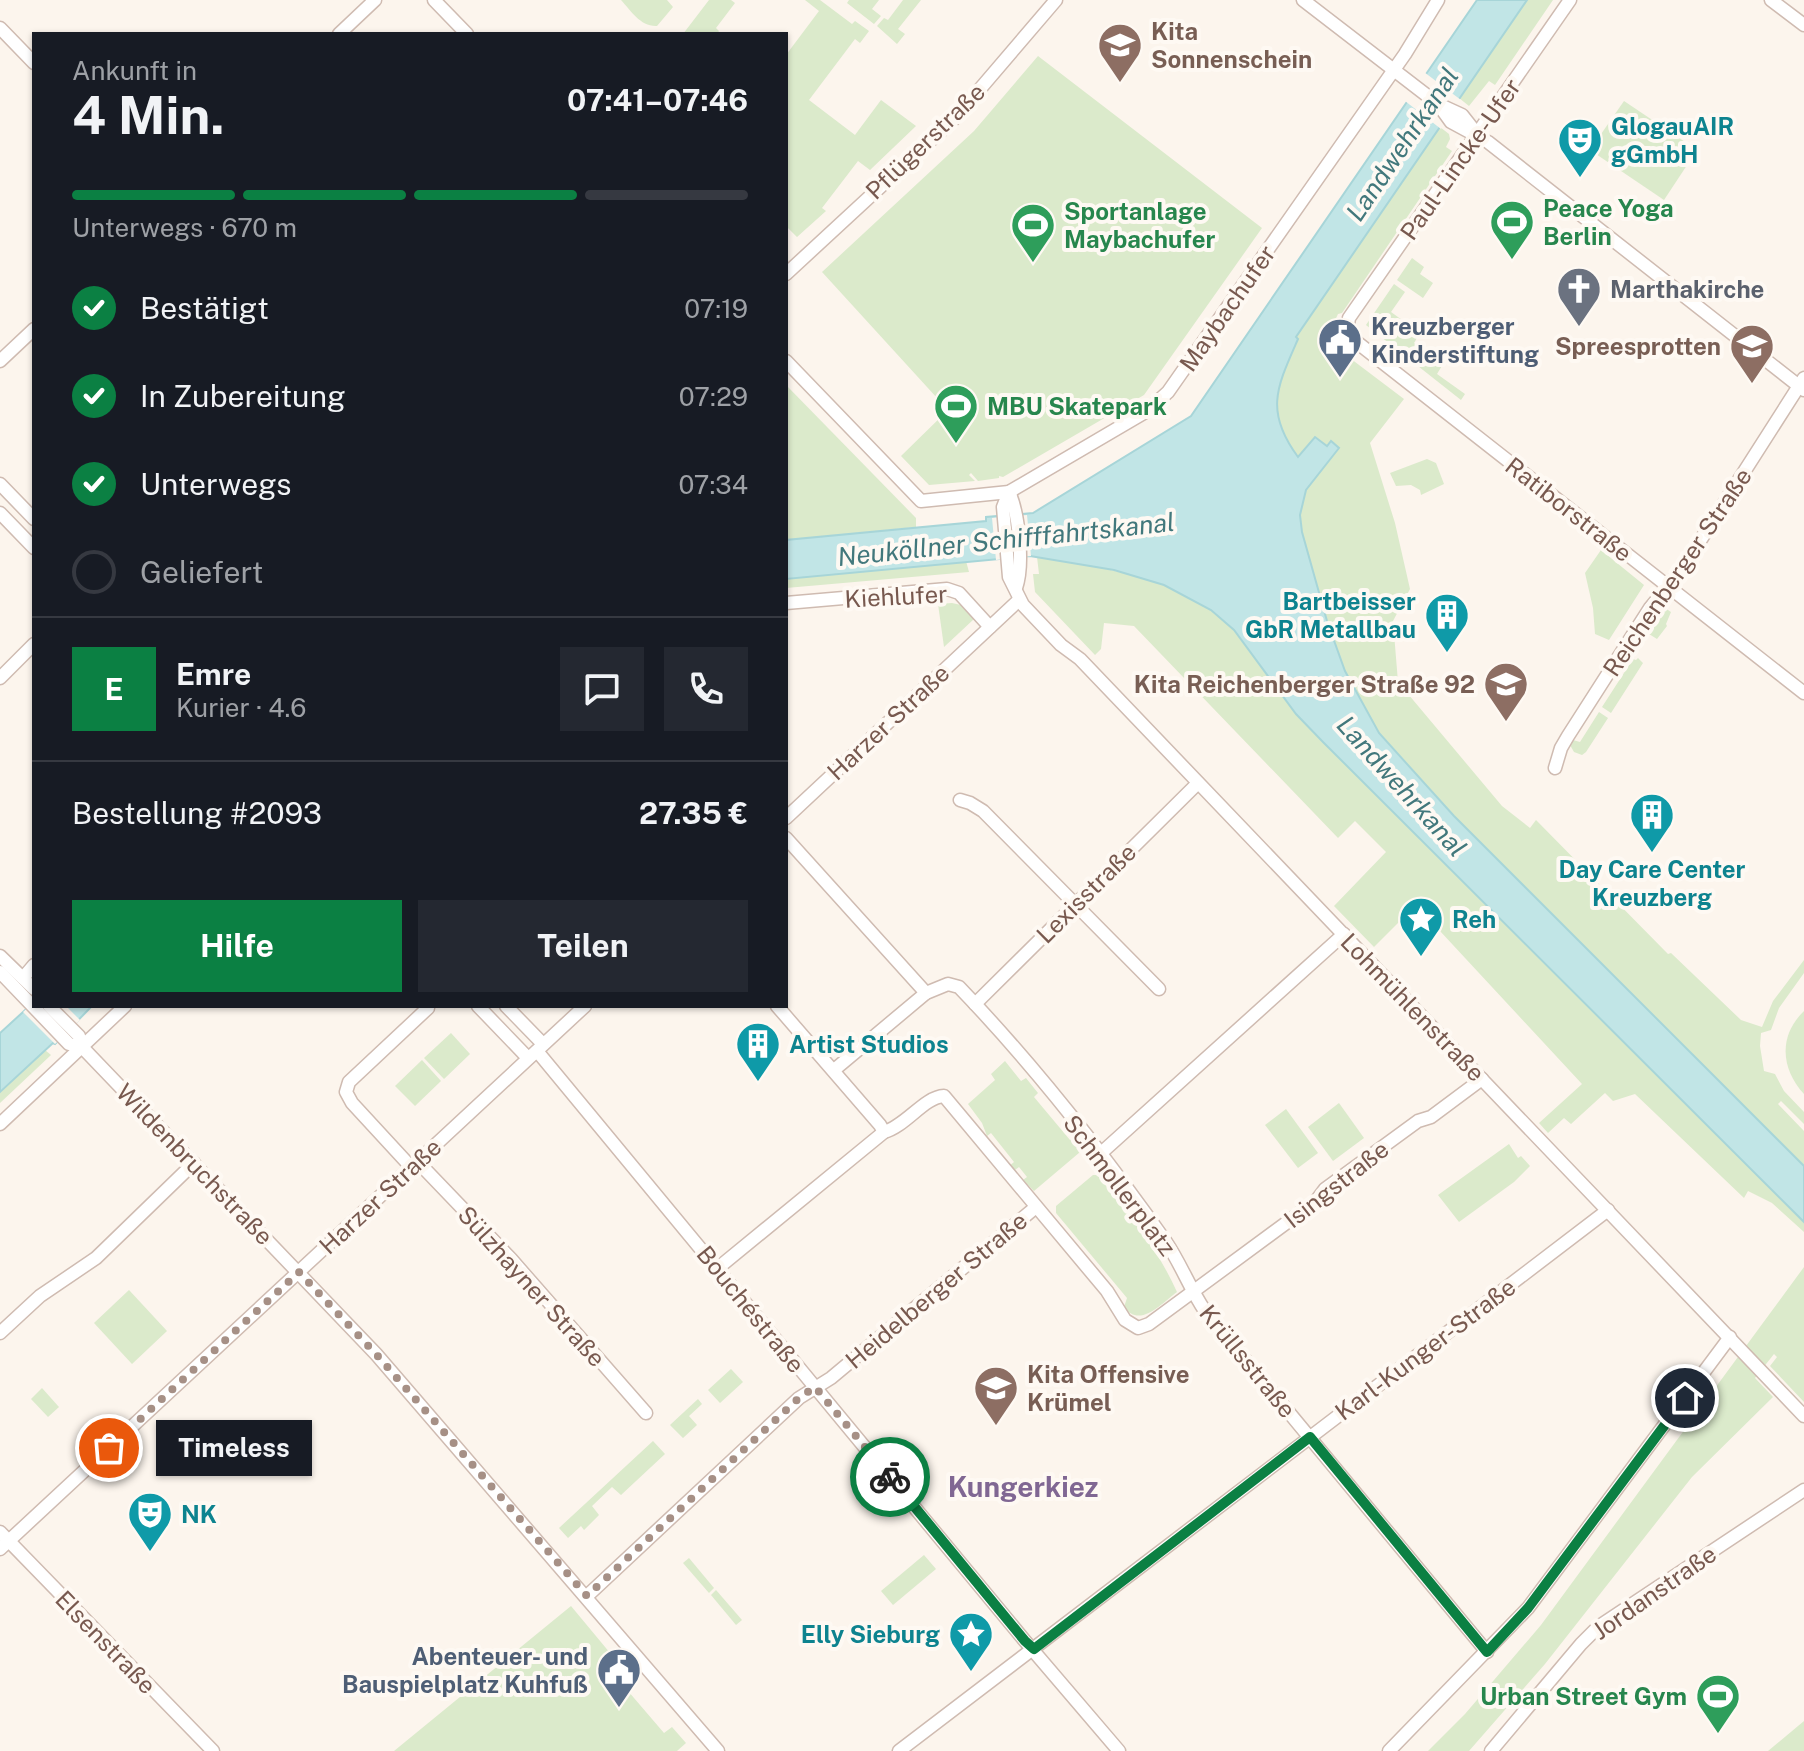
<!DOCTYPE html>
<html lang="de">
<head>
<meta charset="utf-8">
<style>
  :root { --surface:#171b24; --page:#242831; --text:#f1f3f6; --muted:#9ea1a6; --line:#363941; --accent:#0b8043 }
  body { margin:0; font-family:"Public Sans",sans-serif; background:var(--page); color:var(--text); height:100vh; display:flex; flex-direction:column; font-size:30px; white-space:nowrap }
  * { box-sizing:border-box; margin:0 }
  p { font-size:26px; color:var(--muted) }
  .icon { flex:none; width:44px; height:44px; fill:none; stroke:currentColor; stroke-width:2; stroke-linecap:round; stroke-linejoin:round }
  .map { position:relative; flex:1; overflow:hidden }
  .drawer { position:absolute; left:32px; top:32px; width:756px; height:976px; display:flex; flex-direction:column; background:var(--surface); border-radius:0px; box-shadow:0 2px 6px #0004 }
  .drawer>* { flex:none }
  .pin { position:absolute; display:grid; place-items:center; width:68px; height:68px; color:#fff; margin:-34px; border:4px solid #fff; border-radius:50%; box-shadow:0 2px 8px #0007 }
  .courier { position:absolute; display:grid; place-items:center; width:80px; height:80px; margin:-40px; border:6px solid #0b8043; border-radius:50%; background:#fff; color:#222; box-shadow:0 2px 10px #0007 }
  .bubble { position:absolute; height:56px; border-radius:0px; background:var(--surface); box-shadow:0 2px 6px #0004; font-size:26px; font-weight:700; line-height:56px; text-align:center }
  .headline em { font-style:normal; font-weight:700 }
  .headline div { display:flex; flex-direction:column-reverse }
  .headline { display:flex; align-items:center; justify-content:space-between; height:136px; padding:0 40px }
  h1 { font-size:52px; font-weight:700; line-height:60px }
  .bar { display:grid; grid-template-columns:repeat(4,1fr); gap:12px 8px; align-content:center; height:96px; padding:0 40px }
  .bar i { height:10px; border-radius:6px; background:var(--line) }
  .bar .selected { background:var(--accent) }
  .bar p { grid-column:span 4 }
  .line { display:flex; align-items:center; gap:20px; padding:0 40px; border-top:2px solid var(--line) }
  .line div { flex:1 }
  .round { display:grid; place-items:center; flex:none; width:84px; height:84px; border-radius:0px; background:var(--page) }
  ol { padding:0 40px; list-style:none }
  li { display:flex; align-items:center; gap:24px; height:88px }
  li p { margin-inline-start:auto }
  li .icon { padding:8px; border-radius:50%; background:var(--accent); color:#fff; stroke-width:4 }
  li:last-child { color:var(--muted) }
  li i { width:44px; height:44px; border:4px solid var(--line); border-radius:50% }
  .action { display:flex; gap:16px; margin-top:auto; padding:16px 40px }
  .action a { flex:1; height:92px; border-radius:0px; background:var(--accent); color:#fff; font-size:32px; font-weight:700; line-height:92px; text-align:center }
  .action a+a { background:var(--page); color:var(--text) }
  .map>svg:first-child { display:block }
  .green { fill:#dbeacb }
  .water { fill:#c1e5e6; stroke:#a7d5d8; stroke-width:2 }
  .pier { fill:#fcf5ed }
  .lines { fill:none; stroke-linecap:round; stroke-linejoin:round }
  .minor-casing { stroke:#cfbbb1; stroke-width:15 }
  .minor { stroke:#fff; stroke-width:12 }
  .done { stroke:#a69086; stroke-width:8; stroke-dasharray:0 14.4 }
  .route { stroke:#0b8043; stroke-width:10 }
  .labels { text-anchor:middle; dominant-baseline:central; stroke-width:8; stroke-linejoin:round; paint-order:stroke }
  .education-label { font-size:24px; font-weight:bold; fill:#785e54; stroke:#fef9f3; text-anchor:start }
  .culture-label { font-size:24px; font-weight:bold; fill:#0d838f; stroke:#fef9f3; text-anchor:start }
  .street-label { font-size:24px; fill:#78594f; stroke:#fef9f3 }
  .leisure-label { font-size:24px; font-weight:bold; fill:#27864d; stroke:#fef9f3; text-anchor:start }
  .worship-label { font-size:24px; font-weight:bold; fill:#5b616d; stroke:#fef9f3; text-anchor:start }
  .service-label { font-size:24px; font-weight:bold; fill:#4e5e75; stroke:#fef9f3; text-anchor:start }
  .water-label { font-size:26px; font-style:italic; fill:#42787c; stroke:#fef9f3 }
  .quarter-label { font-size:28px; font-weight:bold; fill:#806793; stroke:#fef9f3 }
</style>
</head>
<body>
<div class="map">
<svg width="1804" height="1751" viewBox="0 0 1804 1751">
  <rect width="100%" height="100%" fill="#fcf5ed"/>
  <g class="green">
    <path d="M621 0H667L673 7 657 26C641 27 631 11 621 0Z"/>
    <path d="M709 0H731L735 3 716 28 719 31 717 34H683Z"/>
    <path d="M805 0H820L852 24 855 21 869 31 860 43 855 39 809 100 855 135 881 100 916 126 870 170 858 161 822 208 826 211 797 237 786 226V55L819 11Z"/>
    <path d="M849 0H879L872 9 881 16 874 24 847 3Z"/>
    <path d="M903 0H921L898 29 905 34 897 44 877 26 884 18 888 20Z"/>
    <path d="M1527 0H1553L1495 85 1489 81 1469 106 1459 98Z"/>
    <path d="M1038 56 1262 228 1144 395 1003 477 999 476V478L978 481 971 473 969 475 975 481 929 485 901 456 948 410 822 272 974 131Z"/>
    <path d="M1624 101 1697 150 1664 200 1590 150Z"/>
    <path d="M1440 127 1449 134 1450 139 1446 147 1452 151 1342 313 1338 314 1326 340 1404 399 1370 443 1395 523 1410 589 1393 621 1398 682 1502 806 1530 828 1536 820 1668 954 1671 953 1741 1020 1762 1027 1773 1001 1804 960V973L1779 1008 1771 1030 1761 1033 1760 1046 1764 1071 1775 1074 1784 1091 1804 1112V1124L1781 1101 1778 1104 1804 1131V1166L1454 816 1379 733 1345 671 1327 621 1302 532 1300 515 1306 490 1339 448 1327 446 1298 457C1264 411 1277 388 1298 339L1296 337Z"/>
    <path d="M1412 258 1424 267 1420 274 1433 283 1423 298 1397 280Z"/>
    <path d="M1394 284 1405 292 1391 312 1420 333 1414 343 1443 364 1437 374 1465 394 1461 400 1366 325Z"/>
    <path d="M786 385 916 518V527L786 540Z"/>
    <path d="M1427 459 1436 463 1444 484 1421 495 1420 490 1411 485 1396 486 1390 473Z"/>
    <path d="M1601 550 1644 585 1609 640 1595 634 1593 608 1585 573Z"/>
    <path d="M1037 557C1105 568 1184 578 1235 630 1259 655 1275 687 1296 714L1804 1222V1232L1772 1203 1748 1191 1744 1198 1635 1094 1613 1101 1605 1093 1571 1124 1564 1118 1548 1133 1539 1123 1582 1084 1427 917 1422 922 1410 911 1374 947 1334 906 1386 852 1355 821 1338 838 1134 626 1104 623 1101 649 1095 655 1035 592 1033 574H1039Z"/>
    <path d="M966 561 969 572 786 588V579Z"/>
    <path d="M952 603 961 605 974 619 944 647 938 604Z"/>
    <path d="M1662 606 1671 612 1666 624 1667 626 1657 639 1649 634 1661 616 1655 612Z"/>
    <path d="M1638 658 1643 663 1611 713 1602 707 1633 659 1636 660Z"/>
    <path d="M1599 712 1608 718 1586 752 1582 755 1574 752 1570 745 1573 740 1580 742Z"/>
    <path d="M1804 1011V1094C1781 1069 1778 1036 1804 1011Z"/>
    <path d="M451 1033 470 1054 444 1079 424 1058Z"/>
    <path d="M45 1050 51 1055 0 1103V1092Z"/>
    <path d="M422 1060 441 1081 415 1106 395 1086Z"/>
    <path d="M1005 1061 1021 1081 1026 1078 1038 1093 1034 1097 1070 1140 1076 1136 1086 1147 1034 1191 1023 1180 1027 1177 1019 1167 1012 1172 1008 1167 1014 1162 991 1133 987 1136 982 1123 968 1104 995 1080 991 1074Z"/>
    <path d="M1339 1103 1364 1138 1333 1161 1308 1127Z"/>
    <path d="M1286 1109 1318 1153 1298 1168 1265 1125Z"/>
    <path d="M1509 1144 1518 1158 1521 1156 1530 1166 1514 1182 1459 1222 1438 1195Z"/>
    <path d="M1093 1175H1097C1129 1213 1156 1246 1177 1292 1162 1303 1140 1329 1124 1307L1127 1298 1056 1213V1206Z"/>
    <path d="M1804 1267V1402L1770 1366 1777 1357 1774 1354 1755 1378 1773 1397 1692 1477 1545 1664 1469 1751H1428L1465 1714 1541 1625Z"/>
    <path d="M129 1290 167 1331 132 1364 94 1323Z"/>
    <path d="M731 1369 743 1382 720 1403 708 1390Z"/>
    <path d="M42 1388 59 1407 48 1417 31 1399Z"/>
    <path d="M698 1399 702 1404 689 1416 697 1425 683 1438 670 1425Z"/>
    <path d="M653 1441 665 1454 621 1495 612 1487 592 1506 599 1515 584 1530 581 1526 568 1538 559 1528Z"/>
    <path d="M924 1555 936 1569 893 1605 881 1591Z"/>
    <path d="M689 1558 714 1588 709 1593 683 1563Z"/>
    <path d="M716 1590 742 1620 736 1625 711 1595Z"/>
    <path d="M571 1606 635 1683 628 1691 664 1733 672 1727 686 1743 677 1751H394Z"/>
    <path d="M1804 1721V1751H1768Z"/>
  </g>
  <g class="water">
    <path d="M1477 0H1527L1296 337 1298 339C1277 387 1264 411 1298 457L1315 437 1327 446 1331 441 1339 448 1306 490 1300 515 1302 532 1327 621 1345 671 1379 733 1454 816 1804 1166V1222L1323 742 1296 714 1234 630 1211 610 1164 585 1114 570 1030 556 786 579V540L986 521V517L1033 513 1191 416Z"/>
    <path d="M34 1002V1006H92L55 1044 53 1043 0 1092V1033Z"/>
  </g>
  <g class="pier">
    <path d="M1424 72 1461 100 1441 129 1405 101Z"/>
    <path d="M1027 515 1031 556 996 560 992 518Z"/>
    <path d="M34 1002V1006H66L80 1020 55 1044 23 1012Z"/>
  </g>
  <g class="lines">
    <g class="minor-casing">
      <g id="minor">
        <path d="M434 0 467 34"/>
        <path d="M1303 0 1438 104 1462 115 1477 134"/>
        <path d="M1570 0 1349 318 1347 331 1354 340 1804 693"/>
        <path d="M1771 0 1804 25"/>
        <path d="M0 28 34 63"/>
        <path d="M339 34 375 0"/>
        <path d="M1438 104 1451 122 1488 142 1804 390"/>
        <path d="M786 274 956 117 1056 0"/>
        <path d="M0 361 34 329"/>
        <path d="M786 361 921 501 1009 492 1147 411 1168 392 1405 54 1438 0"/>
        <path d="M0 484 34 519"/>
        <path d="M1009 492 1003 507 1009 577 1023 605 1061 645 1080 659 1804 1416"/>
        <path d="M1009 492C1019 514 1024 565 1016 588"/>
        <path d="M0 513 34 548"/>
        <path d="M786 603 947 589 959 593 990 627"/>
        <path d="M0 678 34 644"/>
        <path d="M1555 768 1561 748 1568 736 1650 608 1682 569 1804 378"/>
        <path d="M960 800 970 803 983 811 1159 989"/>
        <path d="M786 818 1019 600"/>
        <path d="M786 838 926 993"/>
        <path d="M0 956 34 989"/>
        <path d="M0 972 69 1044 82 1047"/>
        <path d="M23 978 34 965"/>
        <path d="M975 1004 1198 783"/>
        <path d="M49 1006 79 1036 82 1047 376 1354 718 1751"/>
        <path d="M478 1006 528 1058"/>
        <path d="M506 1006 543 1044"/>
        <path d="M777 1006 880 1125 884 1132"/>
        <path d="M537 1051 1025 1641 1119 1751"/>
        <path d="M834 1070 926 993 948 984 959 987C1032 1063 1105 1156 1166 1242 1181 1264 1190 1289 1205 1311L1487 1652"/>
        <path d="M0 1124 125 1006"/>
        <path d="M1100 1154 1344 934"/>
        <path d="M417 1161 511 1259 646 1413"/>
        <path d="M411 1167 352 1103 346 1092 349 1082 428 1008"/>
        <path d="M718 1268 884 1132C906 1126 924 1097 944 1096L1107 1291 1125 1320 1138 1328 1149 1324 1316 1201 1325 1189 1418 1121 1431 1117 1482 1079"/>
        <path d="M0 1333 40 1296 96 1258 194 1163"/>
        <path d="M0 1532 213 1751"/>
        <path d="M0 1549 585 1006"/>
        <path d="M587 1596 799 1398 831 1378 1036 1207"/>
        <path d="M899 1751 1608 1210"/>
        <path d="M1389 1751 1528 1608 1730 1337"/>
        <path d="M1491 1751 1581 1644 1598 1627 1804 1490"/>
      </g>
    </g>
    <use href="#minor" class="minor"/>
  </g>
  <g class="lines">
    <path class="done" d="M109 1448 299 1272 376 1354 587 1596 799 1398 815 1387 890 1477"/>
    <path class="route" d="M890 1477 1025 1641 1034 1649 1310 1437 1487 1652 1528 1608 1685 1398"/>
  </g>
  <defs>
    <g id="school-pin" transform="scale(2.3)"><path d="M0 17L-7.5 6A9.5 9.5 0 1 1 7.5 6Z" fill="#8d6e63" stroke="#fef9f3"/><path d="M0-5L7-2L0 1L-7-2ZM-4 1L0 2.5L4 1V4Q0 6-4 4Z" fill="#fff"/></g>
    <g id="theatre-pin" transform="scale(2.3)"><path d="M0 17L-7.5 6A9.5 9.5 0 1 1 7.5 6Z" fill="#0f9aa8" stroke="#fef9f3"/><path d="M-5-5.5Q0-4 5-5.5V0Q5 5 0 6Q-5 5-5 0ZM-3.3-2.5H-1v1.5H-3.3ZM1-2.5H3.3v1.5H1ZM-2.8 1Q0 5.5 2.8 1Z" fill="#fff"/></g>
    <g id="stadium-pin" transform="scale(2.3)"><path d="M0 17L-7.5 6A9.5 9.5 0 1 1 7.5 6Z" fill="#2e9e5b" stroke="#fef9f3"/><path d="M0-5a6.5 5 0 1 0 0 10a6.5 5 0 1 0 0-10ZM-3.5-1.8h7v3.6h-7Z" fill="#fff"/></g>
    <g id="church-pin" transform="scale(2.3)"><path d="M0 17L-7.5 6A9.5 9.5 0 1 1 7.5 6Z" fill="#6b7280" stroke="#fef9f3"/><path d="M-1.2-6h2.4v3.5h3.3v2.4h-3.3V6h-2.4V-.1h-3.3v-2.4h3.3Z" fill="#fff"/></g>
    <g id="civic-pin" transform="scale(2.3)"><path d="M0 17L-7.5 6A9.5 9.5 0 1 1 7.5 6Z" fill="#5c6f8a" stroke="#fef9f3"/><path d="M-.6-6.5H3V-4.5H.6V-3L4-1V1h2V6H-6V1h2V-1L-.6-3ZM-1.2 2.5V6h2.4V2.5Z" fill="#fff"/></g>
    <g id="building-pin" transform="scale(2.3)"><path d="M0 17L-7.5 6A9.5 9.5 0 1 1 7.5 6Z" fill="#0f9aa8" stroke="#fef9f3"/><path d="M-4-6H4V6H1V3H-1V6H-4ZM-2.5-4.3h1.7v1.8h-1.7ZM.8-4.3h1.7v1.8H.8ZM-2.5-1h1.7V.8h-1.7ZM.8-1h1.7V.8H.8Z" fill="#fff"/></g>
    <g id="sight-pin" transform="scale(2.3)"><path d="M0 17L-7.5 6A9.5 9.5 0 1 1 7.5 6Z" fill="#0f9aa8" stroke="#fef9f3"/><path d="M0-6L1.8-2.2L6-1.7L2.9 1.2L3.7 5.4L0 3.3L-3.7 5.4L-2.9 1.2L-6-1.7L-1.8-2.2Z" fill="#fff"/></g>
  </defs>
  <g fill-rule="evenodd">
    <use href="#school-pin" x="1120" y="45"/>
    <use href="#theatre-pin" x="1580" y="140"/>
    <use href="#stadium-pin" x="1512" y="222"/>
    <use href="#stadium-pin" x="1033" y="225"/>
    <use href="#church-pin" x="1579" y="289"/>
    <use href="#civic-pin" x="1340" y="340"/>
    <use href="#school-pin" x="1752" y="346"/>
    <use href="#stadium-pin" x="956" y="406"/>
    <use href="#building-pin" x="1447" y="615"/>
    <use href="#school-pin" x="1506" y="684"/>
    <use href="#building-pin" x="1652" y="815"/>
    <use href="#sight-pin" x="1421" y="919"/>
    <use href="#building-pin" x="758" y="1044"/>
    <use href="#school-pin" x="996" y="1388"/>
    <use href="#theatre-pin" x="150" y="1514"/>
    <use href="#sight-pin" x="971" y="1634"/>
    <use href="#civic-pin" x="619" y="1670"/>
    <use href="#stadium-pin" x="1718" y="1696"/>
  </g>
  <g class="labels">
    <g class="education-label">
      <text x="1151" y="31">Kita<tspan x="1151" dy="28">Sonnenschein</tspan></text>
      <text x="1721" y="346" text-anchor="end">Spreesprotten</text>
      <text x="1475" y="684" text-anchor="end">Kita Reichenberger Straße 92</text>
      <text x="1027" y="1374">Kita Offensive<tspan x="1027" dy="28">Krümel</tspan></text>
    </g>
    <g class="culture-label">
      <text x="1611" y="126">GlogauAIR<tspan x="1611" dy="28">gGmbH</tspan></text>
      <text x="1416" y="601" text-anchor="end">Bartbeisser<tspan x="1416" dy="28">GbR Metallbau</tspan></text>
      <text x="1652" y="869" text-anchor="middle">Day Care Center<tspan x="1652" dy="28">Kreuzberg</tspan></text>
      <text x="1452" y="919">Reh</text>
      <text x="789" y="1044">Artist Studios</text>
      <text x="181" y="1514">NK</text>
      <text x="940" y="1634" text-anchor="end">Elly Sieburg</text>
    </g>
    <g class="street-label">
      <text transform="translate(925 141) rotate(-44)">Pflügerstraße</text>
      <text transform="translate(1460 159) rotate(-55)">Paul-Lincke-Ufer</text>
      <text transform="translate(1227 308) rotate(-55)">Maybachufer</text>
      <text transform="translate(1569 509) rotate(38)">Ratiborstraße</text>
      <text transform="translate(1677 572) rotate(-56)">Reichenberger Straße</text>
      <text transform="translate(896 596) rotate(-3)">Kiehlufer</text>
      <text transform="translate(888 722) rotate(-43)">Harzer Straße</text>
      <text transform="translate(1086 893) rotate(-45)">Lexisstraße</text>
      <text transform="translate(1413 1007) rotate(46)">Lohmühlenstraße</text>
      <text transform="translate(195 1164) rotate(46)">Wildenbruchstraße</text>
      <text transform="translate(1336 1184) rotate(-38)">Isingstraße</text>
      <text transform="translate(1120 1185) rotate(53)">Schmollerplatz</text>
      <text transform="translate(380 1196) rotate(-43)">Harzer Straße</text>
      <text transform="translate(532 1286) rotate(48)">Sülzhayner Straße</text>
      <text transform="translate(936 1290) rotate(-40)">Heidelberger Straße</text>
      <text transform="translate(751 1309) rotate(51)">Bouchéstraße</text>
      <text transform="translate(1425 1349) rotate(-37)">Karl-Kunger-Straße</text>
      <text transform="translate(1248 1361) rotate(51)">Krüllsstraße</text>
      <text transform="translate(1654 1592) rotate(-35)">Jordanstraße</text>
      <text transform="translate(106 1642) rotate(46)">Elsenstraße</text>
    </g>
    <g class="leisure-label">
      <text x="1543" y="208">Peace Yoga<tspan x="1543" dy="28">Berlin</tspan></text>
      <text x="1064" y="211">Sportanlage<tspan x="1064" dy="28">Maybachufer</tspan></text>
      <text x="987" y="406">MBU Skatepark</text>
      <text x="1687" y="1696" text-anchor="end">Urban Street Gym</text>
    </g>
    <g class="worship-label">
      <text x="1610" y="289">Marthakirche</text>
    </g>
    <g class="service-label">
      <text x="1371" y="326">Kreuzberger<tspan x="1371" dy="28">Kinderstiftung</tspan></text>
      <text x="588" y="1656" text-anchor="end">Abenteuer- und<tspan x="588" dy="28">Bauspielplatz Kuhfuß</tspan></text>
    </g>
    <g class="water-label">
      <text transform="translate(1402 144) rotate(-56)">Landwehrkanal</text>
      <text transform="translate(1006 539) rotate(-6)">Neuköllner Schifffahrtskanal</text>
      <text transform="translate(1402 786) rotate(48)">Landwehrkanal</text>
    </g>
    <g class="quarter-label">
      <text x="1023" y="1486">Kungerkiez</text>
    </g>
  </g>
</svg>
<div class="pin" style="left:109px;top:1448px;background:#ea580c"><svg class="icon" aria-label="bag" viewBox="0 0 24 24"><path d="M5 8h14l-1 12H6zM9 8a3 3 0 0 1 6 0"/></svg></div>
<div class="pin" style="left:1685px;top:1398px;background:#1f2937"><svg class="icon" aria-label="home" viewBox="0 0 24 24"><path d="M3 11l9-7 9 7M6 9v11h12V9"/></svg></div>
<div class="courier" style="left:890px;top:1477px"><svg class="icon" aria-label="bike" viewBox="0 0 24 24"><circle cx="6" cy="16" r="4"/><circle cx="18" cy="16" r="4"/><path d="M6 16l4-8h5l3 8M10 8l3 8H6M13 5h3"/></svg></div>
<div class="bubble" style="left:156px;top:1420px;width:156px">Timeless</div>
<section class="drawer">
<div class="headline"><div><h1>4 Min.</h1><p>Ankunft in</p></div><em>07:41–07:46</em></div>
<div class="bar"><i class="selected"></i><i class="selected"></i><i class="selected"></i><i></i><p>Unterwegs · 670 m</p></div>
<ol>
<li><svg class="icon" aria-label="check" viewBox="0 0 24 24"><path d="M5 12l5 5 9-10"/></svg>Bestätigt<p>07:19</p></li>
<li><svg class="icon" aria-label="check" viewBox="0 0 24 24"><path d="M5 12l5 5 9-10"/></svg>In Zubereitung<p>07:29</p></li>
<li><svg class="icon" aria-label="check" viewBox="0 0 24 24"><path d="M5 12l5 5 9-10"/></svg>Unterwegs<p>07:34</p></li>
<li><i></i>Geliefert</li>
</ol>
<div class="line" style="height:144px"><b class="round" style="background:var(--accent);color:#fff">E</b><div><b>Emre</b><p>Kurier · 4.6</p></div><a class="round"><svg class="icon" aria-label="chat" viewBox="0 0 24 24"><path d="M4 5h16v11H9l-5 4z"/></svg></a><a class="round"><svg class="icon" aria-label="phone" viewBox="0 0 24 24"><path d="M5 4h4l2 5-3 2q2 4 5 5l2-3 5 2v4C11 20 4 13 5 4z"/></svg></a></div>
<div class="line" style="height:104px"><div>Bestellung #2093</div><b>27.35 €</b></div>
<div class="action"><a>Hilfe</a><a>Teilen</a></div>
</section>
</div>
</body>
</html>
